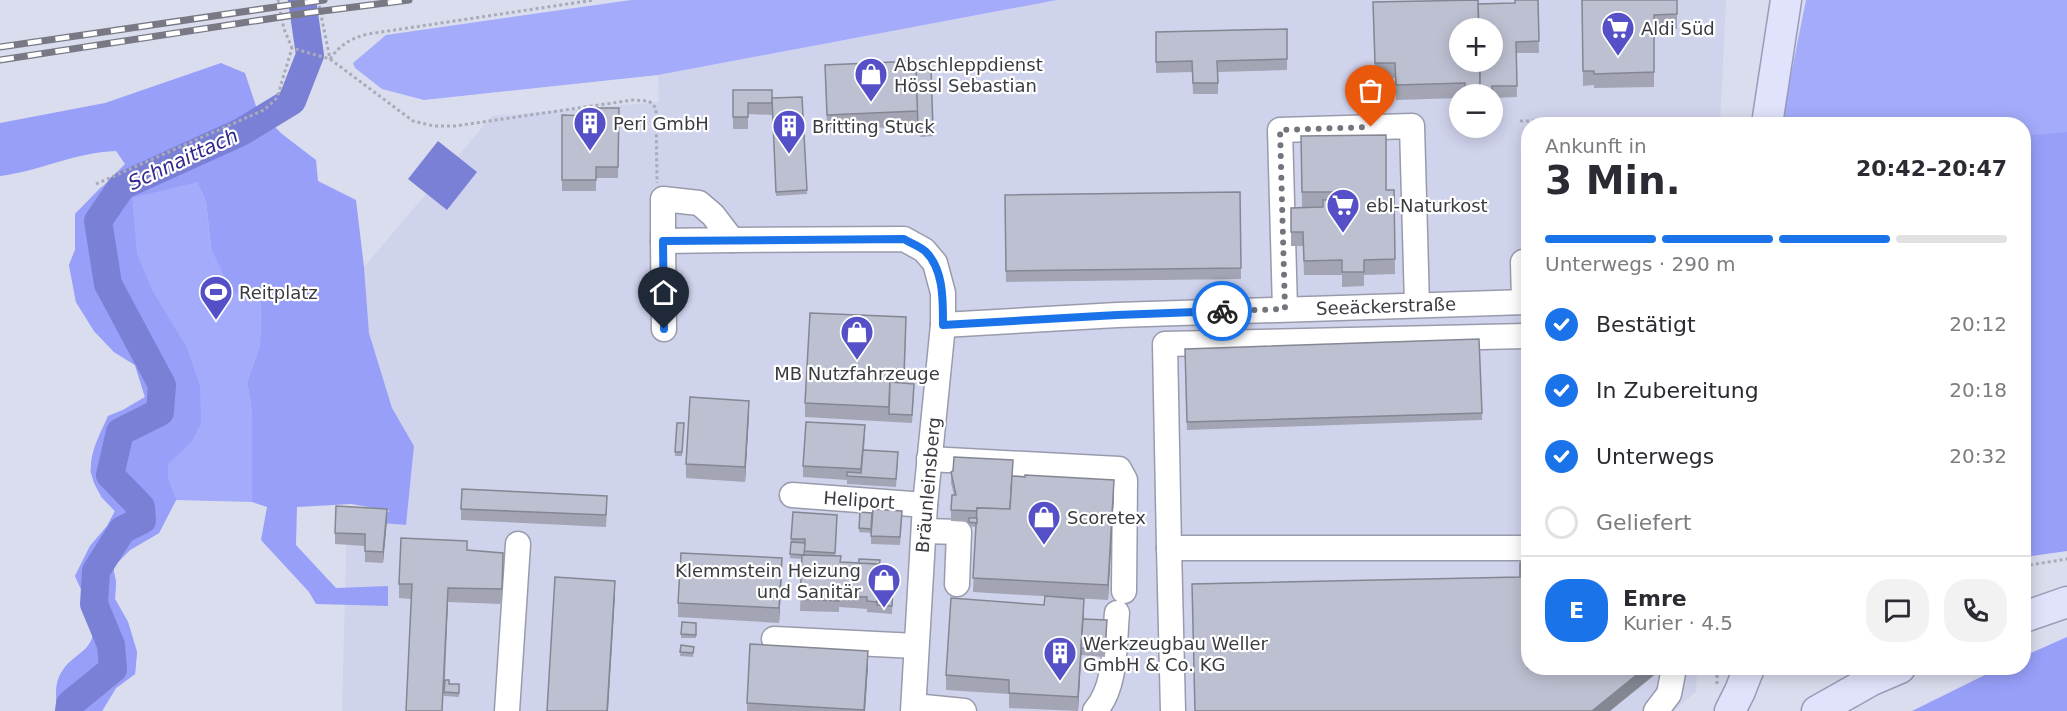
<!DOCTYPE html>
<html lang="de">
<head>
<meta charset="utf-8">
<style>
  :root { --surface:#fff; --page:#f2f2f3; --text:#2b2b33; --muted:#7c7c81; --line:#e1e1e2; --accent:#1a73e8 }
  body { margin:0; font-family:"DejaVu Sans",sans-serif; background:var(--page); color:var(--text); height:100vh; display:flex; flex-direction:column; font-size:22px; white-space:nowrap }
  * { box-sizing:border-box; margin:0 }
  p { font-size:20px; color:var(--muted) }
  .icon { flex:none; width:33px; height:33px; fill:none; stroke:currentColor; stroke-width:2; stroke-linecap:round; stroke-linejoin:round }
  .map { position:relative; flex:1; overflow:hidden }
  .details { position:absolute; left:1521px; top:117px; width:510px; height:558px; display:flex; flex-direction:column; background:var(--surface); border-radius:24px; box-shadow:0 3px 15px #0003 }
  .details>* { flex:none }
  .tools { position:absolute; left:1449px; top:18px; display:grid; gap:12px }
  .tools a { display:grid; place-items:center; width:54px; height:54px; border-radius:50%; background:var(--surface); box-shadow:0 3px 15px #0003; font-size:30px }
  .pin { position:absolute; display:grid; place-items:center; width:51px; height:51px; color:#fff; margin:-62px -26px; border-radius:50% 50% 50% 0; rotate:-45deg; box-shadow:0 0 6px #0007 }
  .pin .icon { rotate:45deg }
  .courier { position:absolute; display:grid; place-items:center; width:60px; height:60px; margin:-30px; border:4px solid #1a73e8; border-radius:50%; background:#fff; color:#222; box-shadow:0 2px 8px #0007 }
  .headline em { font-style:normal; font-weight:800 }
  .headline div { display:flex; flex-direction:column-reverse }
  .headline { display:flex; align-items:center; justify-content:space-between; height:102px; padding:0 24px }
  h1 { font-size:39px; font-weight:800; line-height:45px }
  .bar { display:grid; grid-template-columns:repeat(4,1fr); gap:9px 6px; align-content:center; height:72px; padding:0 24px }
  .bar i { height:8px; border-radius:4px; background:var(--line) }
  .bar .current { background:var(--accent) }
  .bar p { grid-column:span 4 }
  .line { display:flex; align-items:center; gap:15px; padding:0 24px; border-top:2px solid var(--line) }
  .line div { flex:1 }
  .round { display:grid; place-items:center; flex:none; width:63px; height:63px; border-radius:24px; background:var(--page) }
  ol { padding:0 24px; list-style:none }
  li { display:flex; align-items:center; gap:18px; height:66px }
  li p { margin-inline-start:auto }
  li .icon { padding:6px; border-radius:50%; background:var(--accent); color:#fff; stroke-width:4 }
  li:last-child { color:var(--muted) }
  li i { width:33px; height:33px; border:3px solid var(--line); border-radius:50% }
  .map>svg:first-child { display:block }
  .built { fill:#d0d3ec; fill-rule:evenodd }
  .green { fill:#a4abfb }
  .forest { fill:#989ff9 }
  .water { fill:#7b80d7 }
  .lines { fill:none; stroke-linecap:round; stroke-linejoin:round }
  .river { stroke:#7b80d7; stroke-width:28 }
  .minor-casing { stroke:#999bac; stroke-width:27 }
  .major-casing { stroke:#999cb9; stroke-width:33 }
  .path { stroke:#a9abb9; stroke-width:3; stroke-dasharray:3 3; stroke-linecap:butt }
  .minor { stroke:#fff; stroke-width:24 }
  .major { stroke:#e0e3fb; stroke-width:30 }
  .rail-casing { stroke:#787984; stroke-width:7 }
  .rail { stroke:#fff; stroke-width:4.5; stroke-dasharray:14; stroke-linecap:butt }
  .wall { fill:#a3a5b4 }
  .shaded-wall { fill:#848692 }
  .building { fill:#bdc0d1; stroke:#848692; stroke-width:1.5 }
  .done { stroke:#72747e; stroke-width:6; stroke-dasharray:0 10.8 }
  .route { stroke:#1a73e8; stroke-width:8 }
  .labels { text-anchor:middle; dominant-baseline:central; stroke-width:4.5; stroke-linejoin:round; paint-order:stroke }
  .poi-label { font-size:18px; fill:#3a3b41; stroke:#fff; text-anchor:start }
  .street-label { font-size:18px; fill:#3a3b41; stroke:#fff }
  .water-label { font-size:20px; font-style:italic; fill:#33298e; stroke:#fff }
</style>
</head>
<body>
<div class="map">
<svg width="2067" height="711" viewBox="0 0 2067 711">
  <rect width="100%" height="100%" fill="#daddee"/>
  <path class="built" d="M1057 0H1726L1720 124H1528V668H1697L1696 692 1673 711H342L347 520 406 525 414 446 392 408 369 333 364 267 492 116 659 102 658 75ZM1460 28H1492V62H1460ZM1460 94H1492V128H1460Z"/>
  <g class="green">
    <path d="M631 0H1057L658 75 424 100 382 89 355 68 353 63 386 35Z"/>
    <path d="M1806 0H2067V147L2024 150V124H1781Z"/>
    <path d="M257 109 197 182 206 202 211 248 261 297 260 345 247 382 252 412V502L176 500 159 533 130 550 113 567 116 582 115 599 128 622 137 652 135 674 116 688 102 711H57C56 697 54 682 63 670 75 652 98 651 93 620 90 606 81 590 75 576L90 546 107 526 115 511 101 497 90 471 108 416 123 410 145 397 135 365 114 352 94 331 76 302 69 265 75 250V214L100 188Z"/>
  </g>
  <g class="forest">
    <path d="M221 63 245 73 257 109 282 134 316 160 318 181 356 200 364 267 369 333 392 408 414 446 406 525 347 520 391 511 351 504 297 507 296 545 336 588 388 586V606L316 604 309 592 261 540 267 507 252 502V412L247 382 260 345 261 297 232 293 211 248 206 202 197 182 132 198 137 254 152 290 187 348 200 386 201 423 192 441 168 464V478L176 500 159 533 130 550 113 567 116 582 115 599 128 622 137 652 135 674 116 688 102 711H57C56 697 54 682 63 670 75 652 98 651 93 620 90 606 81 590 75 576L90 546 107 526 115 511C79 476 89 457 108 416L123 410 145 397 135 365 114 352 94 331 76 302 69 265 75 250V214L125 164 116 151C76 152 40 171 0 176V123L105 103Z"/>
    <path d="M2067 132V551L2024 557V136Z"/>
    <path d="M2067 637V711H1912L1999 668H2024V656Z"/>
  </g>
  <path class="water" d="M438 141 477 172 447 210 408 179Z"/>
  <g class="lines">
    <path class="river" d="M69 711 70 704 113 669 111 645 94 604 96 571 122 530 142 520 141 507 110 475 120 432 160 412 162 385 108 284 98 221 122 186 241 132 292 101 310 55 302 0"/>
    <g class="minor-casing">
      <g id="minor">
        <path d="M663 199 699 203 713 215 732 240 663 241Z"/>
        <path d="M732 240 904 239 924 250 935 263 943 293V325L925 505 913 711"/>
        <path d="M663 241 664 329"/>
        <path d="M1523 262 1524 302"/>
        <path d="M1285 309 1280 130 1412 126 1417 305"/>
        <path d="M943 325 1117 315 1528 302"/>
        <path d="M929 459 1119 469 1125 480 1124 591"/>
        <path d="M792 495 925 505"/>
        <path d="M924 531 959 532 957 584"/>
        <path d="M1169 548 1165 344 1528 336"/>
        <path d="M774 639 916 646"/>
        <path d="M914 706 964 711"/>
        <path d="M507 711 518 544"/>
        <path d="M1095 711C1117 686 1114 644 1117 613"/>
        <path d="M1173 711 1169 548H1528"/>
        <path d="M1656 711 1669 694 1674 668"/>
      </g>
    </g>
    <g class="major-casing">
      <g id="major">
        <path d="M1767 124 1786 0"/>
        <path d="M2024 617 2067 602"/>
        <path d="M1730 711 1740 691 1749 668"/>
        <path d="M1817 711 1872 680 1900 668"/>
      </g>
    </g>
    <g class="path">
      <path d="M278 0 284 29 292 48 330 59 413 121 434 126H455L633 100 649 101 656 108 657 183"/>
      <path d="M318 0 330 59"/>
      <path d="M330 59C340 45 351 38 368 34L594 0"/>
      <path d="M1520 121H1572"/>
      <path d="M96 184 264 110 277 98 292 48"/>
      <path d="M2024 566 2067 559"/>
      <path d="M1717 684V668"/>
    </g>
    <use href="#minor" class="minor"/>
    <use href="#major" class="major"/>
    <g class="rail-casing">
      <g id="rail">
        <path d="M0 47 324 0"/>
        <path d="M0 60 307 13 409 0"/>
      </g>
    </g>
    <use href="#rail" class="rail"/>
  </g>
  <g class="wall">
    <path d="M1538 0 1539 53H1516L1517 97 1492 98V94H1460V98L1396 100 1395 78H1375L1373 2 1478 4 1515 3Z"/>
    <path d="M1582 0 1677 14V29H1654V87L1594 88V85L1583 86Z"/>
    <path d="M1287 29V70L1218 72V94H1193L1192 72 1156 73V32Z"/>
    <path d="M825 65 916 68H931L933 136 921 137 918 134V125V126L827 130Z"/>
    <path d="M733 90H772V115L748 114V129H733Z"/>
    <path d="M802 97 807 194 776 196 772 98Z"/>
    <path d="M619 108 618 178H596V191H562V115L592 116Z"/>
    <path d="M1301 136 1386 190H1394L1395 274 1364 275V286L1342 287V275H1304L1303 246H1291V208L1323 207H1302Z"/>
    <path d="M1240 192 1241 279 1006 282 1005 195Z"/>
    <path d="M906 332 904 383 914 392 912 423 805 417V403Z"/>
    <path d="M1185 349 1482 413V420L1187 430Z"/>
    <path d="M749 415 745 482 686 478V464Z"/>
    <path d="M677 423H684L682 456H675Z"/>
    <path d="M865 436 864 450 898 460 896 487 847 484V480L803 477V466Z"/>
    <path d="M951 472 1013 476 1114 495 1108 600 973 592 976 527 969 526V522L951 521V510L954 495 951 483Z"/>
    <path d="M607 507 606 527 461 520V509Z"/>
    <path d="M793 512 837 523 835 556 840 562 859 563 880 560 879 583 893 584 892 614 867 612V609L839 607V612L800 611 802 559 790 558Z"/>
    <path d="M860 512 902 518 900 545 871 544V533L859 532Z"/>
    <path d="M387 520 383 563 365 562V546L335 544V533Z"/>
    <path d="M467 550 503 567 502 604 448 602 445 680 449 684H459V697L444 696 411 599 399 598V584Z"/>
    <path d="M782 573 779 623 678 617V603Z"/>
    <path d="M1044 605 1107 628 1105 657 1081 655 1078 711 1009 708V694L946 690V675Z"/>
    <path d="M682 622 696 623V638H681Z"/>
    <path d="M681 645 694 647 693 657 680 656Z"/>
    <path d="M868 665 865 711H747V703Z"/>
  </g>
  <g class="shaded-wall">
    <path d="M749 401V415L745 482V467Z"/>
    <path d="M1114 480V495L1108 600V585Z"/>
    <path d="M387 509V520L383 563V552Z"/>
    <path d="M782 558V573L779 623V608Z"/>
    <path d="M615 581V596L608 711H607Z"/>
    <path d="M448 588V602L442 711Z"/>
    <path d="M1084 599V613L1078 711V697Z"/>
    <path d="M868 651V665L865 711H864Z"/>
    <path d="M1645 668H1663L1610 711H1592Z"/>
  </g>
  <g class="building">
    <path d="M1478 0 1479 28H1460V62H1480V87H1465V83L1396 85 1395 63H1375L1373 2Z"/>
    <path d="M1515 0H1538L1539 41 1516 42 1517 86H1492V90H1480V62H1492V28H1479L1478 4 1515 3Z"/>
    <path d="M1582 0H1677V14L1654 15V72L1594 74V71H1583Z"/>
    <path d="M1287 29V59L1217 61 1218 83H1193L1192 61 1156 62V32Z"/>
    <path d="M916 61 918 111 827 115 825 65Z"/>
    <path d="M916 68H931L933 129H921L918 126Z"/>
    <path d="M733 90H772V103H748V117H733Z"/>
    <path d="M802 97 807 190 776 192 772 98Z"/>
    <path d="M592 108H619L618 167H596V180H562V115L592 116Z"/>
    <path d="M1386 135V190H1394L1395 259 1364 260V272H1342V260L1304 261 1303 232H1291V208L1323 207V200H1336V192H1302L1301 136Z"/>
    <path d="M1240 192 1241 268 1006 271 1005 195Z"/>
    <path d="M810 313 906 317 904 376 890 375 889 407 805 403Z"/>
    <path d="M1479 339 1482 413 1187 422 1185 349Z"/>
    <path d="M890 382 914 384 912 415 889 414Z"/>
    <path d="M690 397 749 401 745 467 686 464Z"/>
    <path d="M806 422 865 425 861 469 803 466Z"/>
    <path d="M677 423H684L682 452H675Z"/>
    <path d="M863 450 898 452 896 479 847 476V472L861 473Z"/>
    <path d="M954 457 1013 460 1010 509 977 508V511L951 510 952 495H956L951 472 953 471Z"/>
    <path d="M1025 475 1114 480 1108 585 973 578 977 508 1010 509 1012 476 1025 477Z"/>
    <path d="M462 489 607 496 606 515 461 509Z"/>
    <path d="M336 506 387 509 383 552 365 551V534L335 533Z"/>
    <path d="M873 509 902 511 900 537 871 536Z"/>
    <path d="M793 512 837 515 835 553 804 551 805 539H791Z"/>
    <path d="M860 512 872 513 871 529 859 528Z"/>
    <path d="M969 518H977V523L969 522Z"/>
    <path d="M401 538 467 541V550L503 553 502 589 448 588 442 711H406L412 584H399Z"/>
    <path d="M791 542 805 543 804 555 790 554Z"/>
    <path d="M681 553 782 558 779 608 678 603Z"/>
    <path d="M802 555 841 556 840 562 879 564 877 602 867 601V597L839 596V601L800 599Z"/>
    <path d="M859 559 880 560 879 571V564L859 563Z"/>
    <path d="M1520 563H1528V668H1645L1592 711H1195L1192 584 1520 577Z"/>
    <path d="M555 577 615 581 607 711H547Z"/>
    <path d="M878 583 893 584 892 606 877 605Z"/>
    <path d="M1045 596 1084 599 1078 697 1009 693V680L946 675 951 598 1044 605Z"/>
    <path d="M1083 619 1107 620 1105 649 1081 648Z"/>
    <path d="M682 622 696 623V635L681 634Z"/>
    <path d="M750 644 868 651 864 710 747 703Z"/>
    <path d="M681 645 694 647 693 653 680 652Z"/>
    <path d="M445 680H449V684H459V693L444 692Z"/>
  </g>
  <g class="lines">
    <path class="done" d="M1222 311 1285 309 1280 130 1371 127"/>
    <path class="route" d="M664 329 663 241 904 239C910 243 919 246 925 251 944 269 943 301 943 325L1117 315 1222 311"/>
  </g>
  <defs>
    <g id="supermarket-pin" transform="scale(1.725)"><path d="M0 17L-7.5 6A9.5 9.5 0 1 1 7.5 6Z" fill="#5550c7" stroke="#fff"/><path d="M-6-5.5h2.5l.6 2H6L4.5 2H-2.5L-4.4-4H-6ZM-1.5 3.2a1.3 1.3 0 1 0 .1 0ZM3 3.2a1.3 1.3 0 1 0 .1 0Z" fill="#fff"/></g>
    <g id="shop-pin" transform="scale(1.725)"><path d="M0 17L-7.5 6A9.5 9.5 0 1 1 7.5 6Z" fill="#5550c7" stroke="#fff"/><path d="M-5-2.5h2.3a2.7 3.5 0 0 1 5.4 0H5L5.5 6h-11ZM-1.5-2.5h3a1.5 2.3 0 0 0-3 0Z" fill="#fff"/></g>
    <g id="building-pin" transform="scale(1.725)"><path d="M0 17L-7.5 6A9.5 9.5 0 1 1 7.5 6Z" fill="#5550c7" stroke="#fff"/><path d="M-4-6H4V6H1V3H-1V6H-4ZM-2.5-4.3h1.7v1.8h-1.7ZM.8-4.3h1.7v1.8H.8ZM-2.5-1h1.7V.8h-1.7ZM.8-1h1.7V.8H.8Z" fill="#fff"/></g>
    <g id="stadium-pin" transform="scale(1.725)"><path d="M0 17L-7.5 6A9.5 9.5 0 1 1 7.5 6Z" fill="#5550c7" stroke="#fff"/><path d="M0-5a6.5 5 0 1 0 0 10a6.5 5 0 1 0 0-10ZM-3.5-1.8h7v3.6h-7Z" fill="#fff"/></g>
  </defs>
  <g fill-rule="evenodd">
    <use href="#supermarket-pin" x="1618" y="28"/>
    <use href="#shop-pin" x="871" y="74"/>
    <use href="#building-pin" x="590" y="123"/>
    <use href="#building-pin" x="789" y="126"/>
    <use href="#supermarket-pin" x="1343" y="205"/>
    <use href="#stadium-pin" x="216" y="292"/>
    <use href="#shop-pin" x="857" y="332"/>
    <use href="#shop-pin" x="1044" y="517"/>
    <use href="#shop-pin" x="884" y="580"/>
    <use href="#building-pin" x="1060" y="653"/>
  </g>
  <g class="labels">
    <g class="poi-label">
      <text x="1641" y="28">Aldi Süd</text>
      <text x="894" y="64">Abschleppdienst<tspan x="894" dy="21">Hössl Sebastian</tspan></text>
      <text x="613" y="123">Peri GmbH</text>
      <text x="812" y="126">Britting Stuck</text>
      <text x="1366" y="205">ebl-Naturkost</text>
      <text x="239" y="292">Reitplatz</text>
      <text x="857" y="373" text-anchor="middle">MB Nutzfahrzeuge</text>
      <text x="1067" y="517">Scoretex</text>
      <text x="861" y="570" text-anchor="end">Klemmstein Heizung<tspan x="861" dy="21">und Sanitär</tspan></text>
      <text x="1083" y="643">Werkzeugbau Weller<tspan x="1083" dy="21">GmbH &amp; Co. KG</tspan></text>
    </g>
    <g class="street-label">
      <text transform="translate(1386 306) rotate(-2)">Seeäckerstraße</text>
      <text transform="translate(928 485) rotate(-85)">Bräunleinsberg</text>
      <text transform="translate(859 500) rotate(4)">Heliport</text>
    </g>
    <g class="water-label">
      <text transform="translate(183 159) rotate(-25)">Schnaittach</text>
    </g>
  </g>
</svg>
<div class="tools">
<a>+</a>
<a>−</a>
</div>
<div class="pin" style="left:1371px;top:127px;background:#ea580c"><svg class="icon" aria-label="bag" viewBox="0 0 24 24"><path d="M5 8h14l-1 12H6zM9 8a3 3 0 0 1 6 0"/></svg></div>
<div class="pin" style="left:664px;top:329px;background:#1f2937"><svg class="icon" aria-label="home" viewBox="0 0 24 24"><path d="M3 11l9-7 9 7M6 9v11h12V9"/></svg></div>
<div class="courier" style="left:1222px;top:311px"><svg class="icon" aria-label="bike" viewBox="0 0 24 24"><circle cx="6" cy="16" r="4"/><circle cx="18" cy="16" r="4"/><path d="M6 16l4-8h5l3 8M10 8l3 8H6M13 5h3"/></svg></div>
<section class="details">
<div class="headline"><div><h1>3 Min.</h1><p>Ankunft in</p></div><em>20:42–20:47</em></div>
<div class="bar"><i class="current"></i><i class="current"></i><i class="current"></i><i></i><p>Unterwegs · 290 m</p></div>
<ol>
<li><svg class="icon" aria-label="check" viewBox="0 0 24 24"><path d="M5 12l5 5 9-10"/></svg>Bestätigt<p>20:12</p></li>
<li><svg class="icon" aria-label="check" viewBox="0 0 24 24"><path d="M5 12l5 5 9-10"/></svg>In Zubereitung<p>20:18</p></li>
<li><svg class="icon" aria-label="check" viewBox="0 0 24 24"><path d="M5 12l5 5 9-10"/></svg>Unterwegs<p>20:32</p></li>
<li><i></i>Geliefert</li>
</ol>
<div class="line" style="height:108px"><b class="round" style="background:var(--accent);color:#fff">E</b><div><b>Emre</b><p>Kurier · 4.5</p></div><a class="round"><svg class="icon" aria-label="chat" viewBox="0 0 24 24"><path d="M4 5h16v11H9l-5 4z"/></svg></a><a class="round"><svg class="icon" aria-label="phone" viewBox="0 0 24 24"><path d="M5 4h4l2 5-3 2q2 4 5 5l2-3 5 2v4C11 20 4 13 5 4z"/></svg></a></div>
</section>
</div>
</body>
</html>
